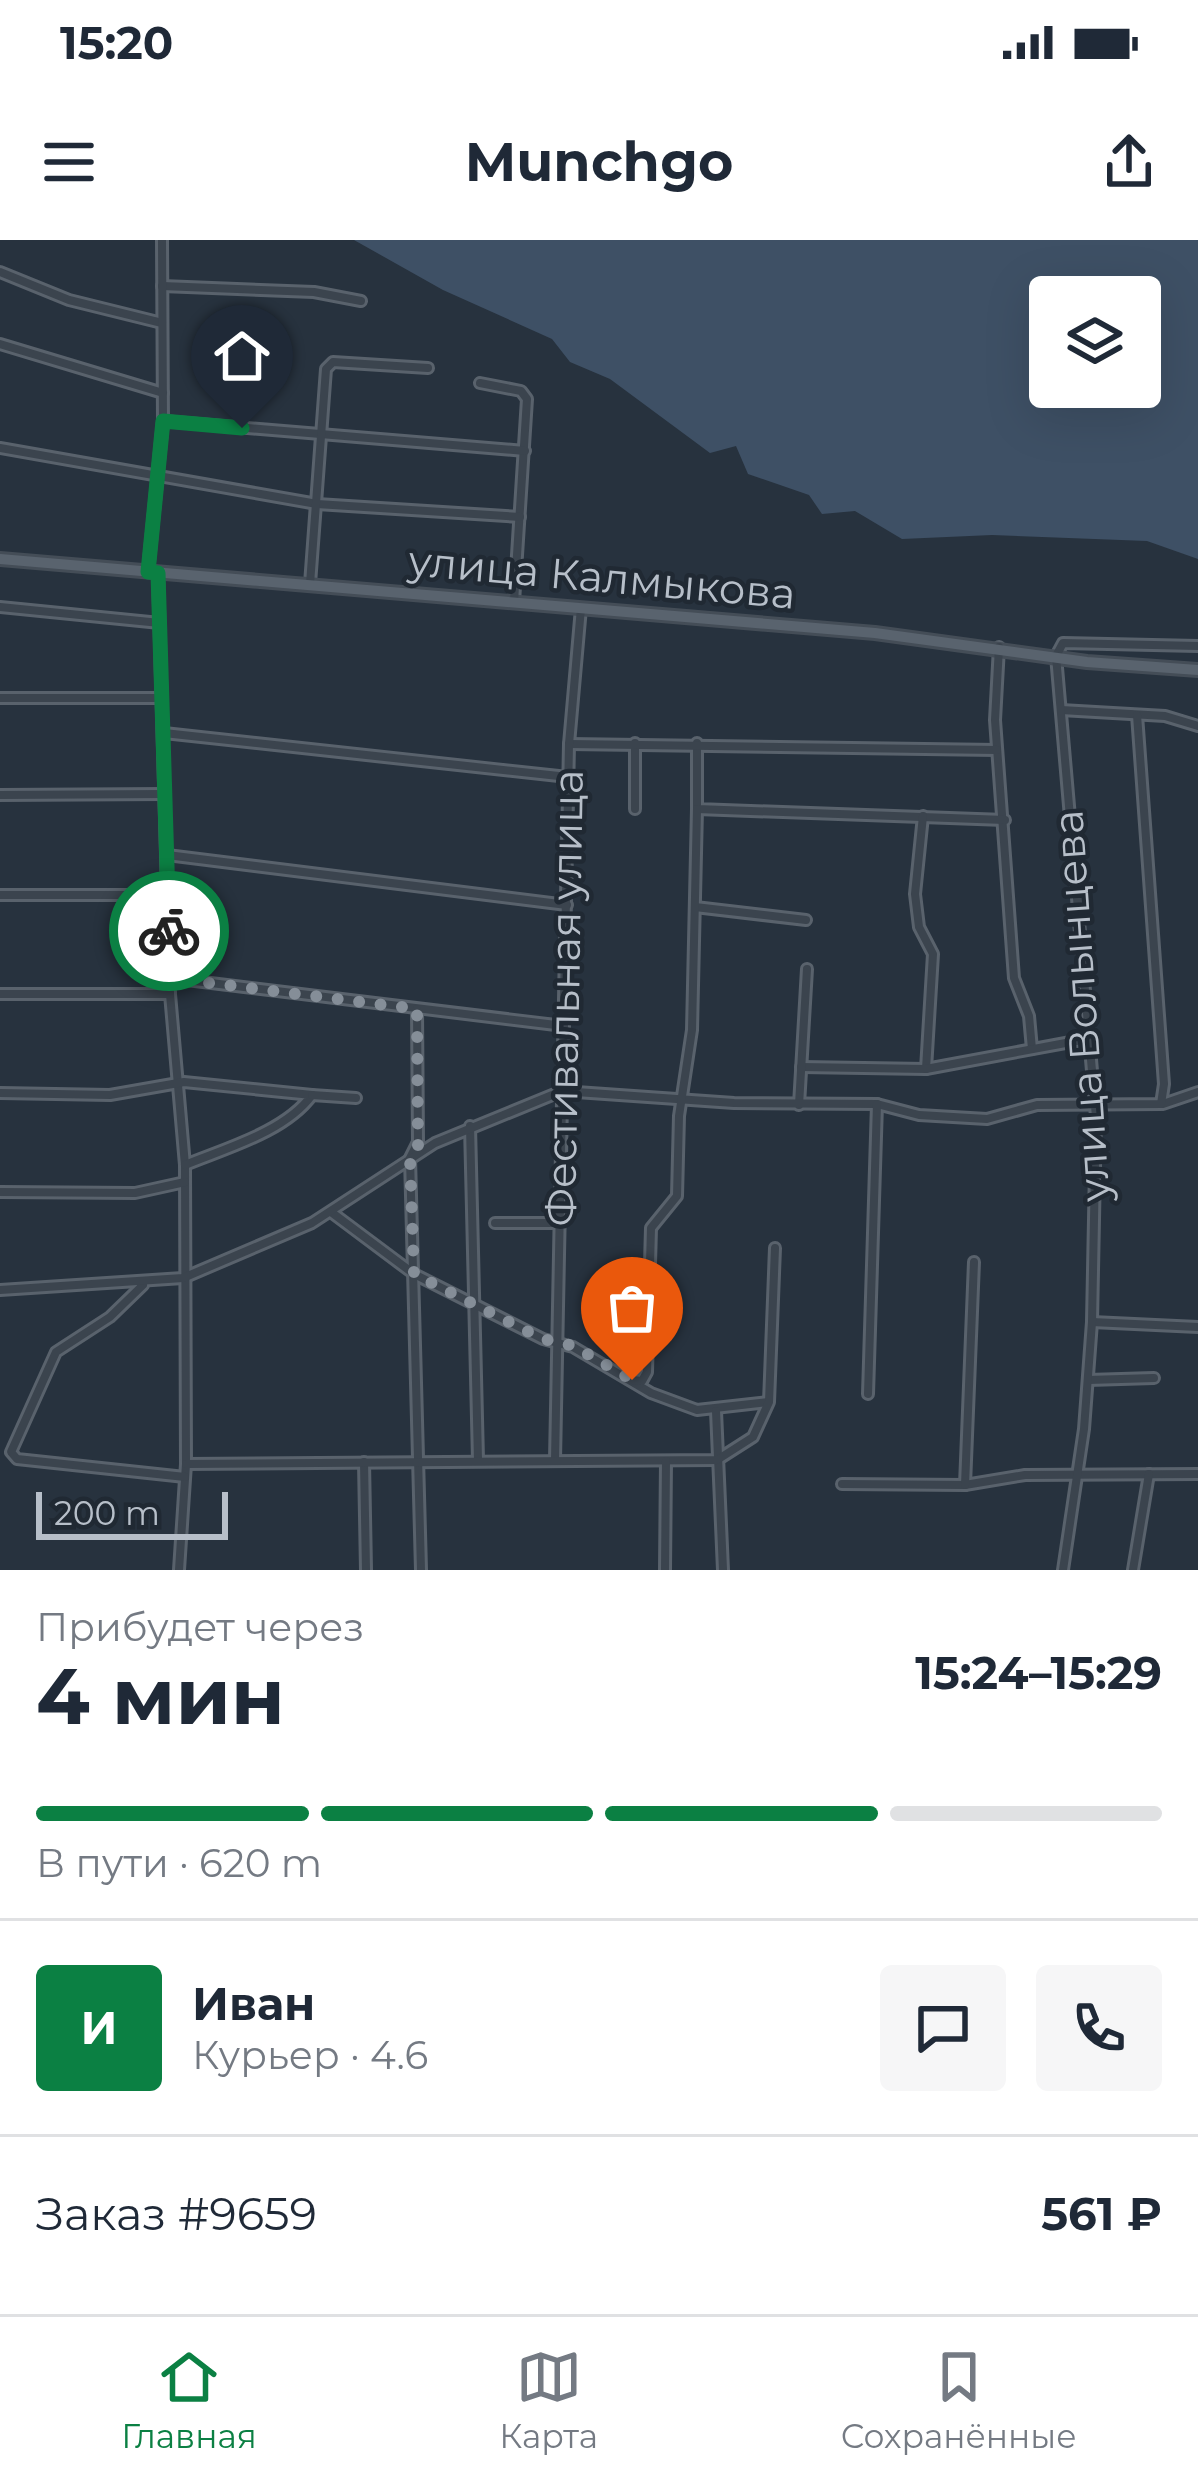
<!DOCTYPE html>
<html lang="ru">
<head>
<meta charset="utf-8">
<style>
  :root { --surface:#fff; --page:#f6f6f7; --text:#1f2937; --muted:#747a83; --line:#e0e1e3; --accent:#0b8043 }
  body { margin:0; font-family:Montserrat,sans-serif; background:var(--page); color:var(--text); height:100vh; display:flex; flex-direction:column; font-size:45px; white-space:nowrap }
  * { box-sizing:border-box; margin:0 }
  p { font-size:39px; color:var(--muted) }
  .icon { flex:none; width:66px; height:66px; fill:none; stroke:currentColor; stroke-width:2; stroke-linecap:round; stroke-linejoin:round }
  .map { position:relative; height:1330px; overflow:hidden }
  .panel { display:flex; flex-direction:column; background:var(--surface); flex:1 }
  .panel>* { flex:none }
  .buttons { position:absolute; left:1029px; top:36px; display:grid; gap:24px }
  .buttons a { display:grid; place-items:center; width:132px; height:132px; border-radius:12px; background:var(--surface); box-shadow:0 12px 48px #0002; font-size:60px }
  .scale { position:absolute; left:36px; bottom:30px; width:192px; box-sizing:border-box; padding-left:12px; border:6px solid #b7bfc9; border-top:0; font-size:33px; line-height:42px; white-space:nowrap; color:#b7bfc9; -webkit-text-stroke:9px #202933; paint-order:stroke }
  .pin { position:absolute; display:grid; place-items:center; width:102px; height:102px; color:#fff; margin:-123px -51px; border-radius:50% 50% 50% 0; rotate:-45deg; box-shadow:0 0 12px #0007 }
  .pin .icon { rotate:45deg }
  .courier { position:absolute; display:grid; place-items:center; width:120px; height:120px; margin:-60px; border:9px solid #0b8043; border-radius:50%; background:#fff; color:#222; box-shadow:0 3px 15px #0007 }
  .overview em { font-style:normal; font-weight:700 }
  .overview div { display:flex; flex-direction:column-reverse }
  .overview { display:flex; align-items:center; justify-content:space-between; height:204px; padding:0 36px }
  h1 { font-size:78px; font-weight:700; line-height:90px }
  .bar { display:grid; grid-template-columns:repeat(4,1fr); gap:18px 12px; align-content:center; height:144px; padding:0 36px }
  .bar i { height:15px; border-radius:9px; background:var(--line) }
  .bar .active { background:var(--accent) }
  .bar p { grid-column:span 4 }
  .line { display:flex; align-items:center; gap:30px; padding:0 36px; border-top:3px solid var(--line) }
  .line div { flex:1 }
  .round { display:grid; place-items:center; flex:none; width:126px; height:126px; border-radius:12px; background:var(--page) }
  .status { display:flex; justify-content:space-between; align-items:center; height:84px; padding:0 60px; background:var(--surface); direction:ltr }
  .status svg { height:33px; fill:currentColor }
  header { display:flex; justify-content:space-between; align-items:center; height:156px; padding:0 36px; background:var(--surface); font-size:54px; font-weight:700 }
  .tab-bar { display:flex; justify-content:space-around; align-items:center; height:168px; border-top:3px solid var(--line); background:var(--surface); font-size:33px; color:var(--muted) }
  .tab-bar a { display:grid; justify-items:center; gap:6px }
  .tab-bar .active { color:var(--accent) }
  .map>svg:first-child { display:block }
  .water { fill:#3e5065; fill-rule:evenodd }
  .lines { fill:none; stroke-linecap:round; stroke-linejoin:round }
  .minor-casing { stroke:#59626c; stroke-width:14 }
  .major-casing { stroke:#444d57; stroke-width:16 }
  .minor { stroke:#3b444e; stroke-width:8 }
  .major { stroke:#59636e; stroke-width:10 }
  .done { stroke:#858e98; stroke-width:12; stroke-dasharray:0 21.6 }
  .route { stroke:#0b8043; stroke-width:15 }
  .labels { text-anchor:middle; dominant-baseline:central; stroke-width:9; stroke-linejoin:round; paint-order:stroke }
  .street-label { font-size:42px; fill:#b7bfc9; stroke:#202933 }
</style>
</head>
<body>
<div class="status"><b>15:20</b><svg viewBox="0 0 49 12"><path d="M0 12V9h3v3zM5 12V6h3v6zM10 12V3h3v9zM15 12V0h3v12zM26 1h20v11H26zM47 4h2v5h-2z"/></svg></div>
<header><svg class="icon" aria-label="menu" viewBox="0 0 24 24"><path d="M4 6h16M4 12h16M4 18h16"/></svg>Munchgo<svg class="icon" aria-label="share" viewBox="0 0 24 24"><path d="M12 15V3M7 8l5-5 5 5M5 13v7h14v-7"/></svg></header>
<div class="map">
<svg width="1198" height="1330" viewBox="0 0 1198 1330">
  <rect width="100%" height="100%" fill="#27323e"/>
  <path class="water" d="M354 0H1198V319L1147 301 992 295 902 299 855 271 822 274 809 255 748 234 736 206 710 213 610 139 570 122 552 99 443 50ZM1050 57H1140V147H1050Z"/>
  <g class="lines">
    <g class="minor-casing">
      <g id="minor">
        <path d="M0 32 69 60 162 83"/>
        <path d="M162 46 314 52 361 61"/>
        <path d="M0 104 163 153"/>
        <path d="M480 143 521 151 527 159 514 362"/>
        <path d="M163 181 525 211"/>
        <path d="M0 208 317 264 520 277"/>
        <path d="M148 332 163 181 162 1"/>
        <path d="M158 333 170 754 185 925 186 1224 179 1330"/>
        <path d="M310 344 326 129 333 122 428 128"/>
        <path d="M0 367 160 383"/>
        <path d="M999 407 995 480 1014 738 1029 776 1032 809"/>
        <path d="M0 458H162"/>
        <path d="M1061 470 1165 476 1198 486"/>
        <path d="M164 493 568 537"/>
        <path d="M635 503V569"/>
        <path d="M697 503V569L1005 580"/>
        <path d="M569 504 997 510"/>
        <path d="M0 555 165 554"/>
        <path d="M923 576 915 654 919 687 933 714 926 829"/>
        <path d="M167 615 567 665"/>
        <path d="M0 655H168"/>
        <path d="M695 667 806 680"/>
        <path d="M170 738 564 786"/>
        <path d="M0 754H170"/>
        <path d="M417 769 418 902 410 918 421 1330"/>
        <path d="M801 827 926 829 1087 799"/>
        <path d="M0 853 110 855 184 842 312 855C285 892 226 908 185 925"/>
        <path d="M312 855 356 858"/>
        <path d="M1163 864 1198 852"/>
        <path d="M799 865 807 729"/>
        <path d="M470 886 478 1220"/>
        <path d="M0 952 135 953 185 942"/>
        <path d="M331 972 414 1034 543 1099 573 1107 651 1153 697 1170 768 1162"/>
        <path d="M495 983H559"/>
        <path d="M143 1045 110 1077 56 1112 11 1212 17 1219 185 1237"/>
        <path d="M0 1050 183 1038 312 983 435 903 562 851 734 863 877 864 919 875 987 879 1037 865 1161 864 1164 844 1137 475"/>
        <path d="M1092 1082 1198 1087"/>
        <path d="M632 1140 642 1141 647 1132 651 988 677 956 679 876 692 790 697 569"/>
        <path d="M1088 1140 1154 1138"/>
        <path d="M868 1154 877 864"/>
        <path d="M716 1171 723 1330"/>
        <path d="M555 1220 569 504 581 368"/>
        <path d="M364 1222 366 1330"/>
        <path d="M186 1224 717 1220 753 1197 769 1162 775 1008"/>
        <path d="M842 1244 965 1245 1025 1235 1198 1234"/>
        <path d="M965 1245 974 1022"/>
        <path d="M665 1330 666 1221"/>
        <path d="M1063 1330 1084 1189 1092 1082 1096 877 1056 416 1063 403 1198 406"/>
        <path d="M1133 1330 1149 1234"/>
      </g>
    </g>
    <g class="major-casing">
      <path id="major" d="M0 319 875 393 1087 422 1198 430"/>
    </g>
    <use href="#minor" class="minor"/>
    <use href="#major" class="major"/>
  </g>
  <g class="lines">
    <path class="done" d="M169 691 170 738 417 769 418 907 410 918 414 1034 543 1099 574 1106 632 1140"/>
    <path class="route" d="M169 691 158 333 148 332 163 181 242 188"/>
  </g>
  <g class="labels">
    <g class="street-label">
      <text transform="translate(602 337) rotate(5)">улица Калмыкова</text>
      <text transform="translate(564 758) rotate(-89)">Фестивальная улица</text>
      <text transform="translate(1081 766) rotate(-94)">улица Волынцева</text>
    </g>
  </g>
</svg>
<div class="buttons">
<a><svg class="icon" aria-label="layers" viewBox="0 0 24 24"><path d="M12 4l9 5-9 5-9-5zM3 14l9 5 9-5"/></svg></a>
</div>
<div class="scale">200 m</div>
<div class="pin" style="left:632px;top:1140px;background:#ea580c"><svg class="icon" aria-label="bag" viewBox="0 0 24 24"><path d="M5 8h14l-1 12H6zM9 8a3 3 0 0 1 6 0"/></svg></div>
<div class="pin" style="left:242px;top:188px;background:#1f2937"><svg class="icon" aria-label="home" viewBox="0 0 24 24"><path d="M3 11l9-7 9 7M6 9v11h12V9"/></svg></div>
<div class="courier" style="left:169px;top:691px"><svg class="icon" aria-label="bike" viewBox="0 0 24 24"><circle cx="6" cy="16" r="4"/><circle cx="18" cy="16" r="4"/><path d="M6 16l4-8h5l3 8M10 8l3 8H6M13 5h3"/></svg></div>
</div>
<section class="panel">
<div class="overview"><div><h1>4 мин</h1><p>Прибудет через</p></div><em>15:24–15:29</em></div>
<div class="bar"><i class="active"></i><i class="active"></i><i class="active"></i><i></i><p>В пути · 620 m</p></div>
<div class="line" style="height:216px"><b class="round" style="background:var(--accent);color:#fff">И</b><div><b>Иван</b><p>Курьер · 4.6</p></div><a class="round"><svg class="icon" aria-label="chat" viewBox="0 0 24 24"><path d="M4 5h16v11H9l-5 4z"/></svg></a><a class="round"><svg class="icon" aria-label="phone" viewBox="0 0 24 24"><path d="M5 4h4l2 5-3 2q2 4 5 5l2-3 5 2v4C11 20 4 13 5 4z"/></svg></a></div>
<div class="line" style="height:156px"><div>Заказ #9659</div><b>561 ₽</b></div>
</section>
<nav class="tab-bar">
<a class="active"><svg class="icon" aria-label="home" viewBox="0 0 24 24"><path d="M3 11l9-7 9 7M6 9v11h12V9"/></svg>Главная</a>
<a><svg class="icon" aria-label="map" viewBox="0 0 24 24"><path d="M3 6l6-2 6 2 6-2v14l-6 2-6-2-6 2zM9 4v14M15 6v14"/></svg>Карта</a>
<a><svg class="icon" aria-label="saved" viewBox="0 0 24 24"><path d="M7 4h10v16l-5-4-5 4z"/></svg>Сохранённые</a>
</nav>
</body>
</html>
